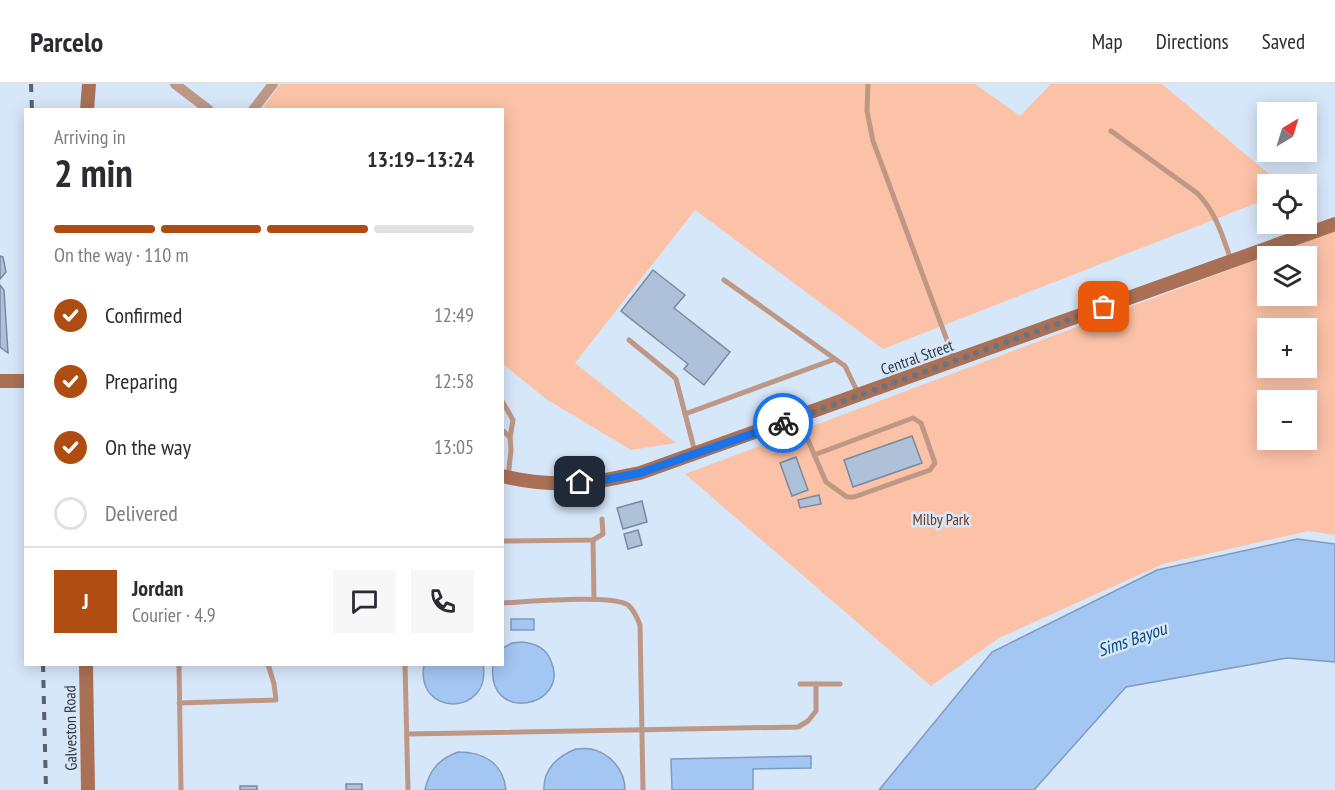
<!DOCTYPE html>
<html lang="en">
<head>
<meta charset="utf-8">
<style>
  :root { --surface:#fff; --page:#f7f7f7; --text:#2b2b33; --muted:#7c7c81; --line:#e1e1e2; --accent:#ae4c11 }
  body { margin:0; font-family:"PT Sans Narrow",sans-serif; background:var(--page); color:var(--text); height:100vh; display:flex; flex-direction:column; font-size:22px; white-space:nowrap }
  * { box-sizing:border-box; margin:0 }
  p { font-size:20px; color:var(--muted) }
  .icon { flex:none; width:33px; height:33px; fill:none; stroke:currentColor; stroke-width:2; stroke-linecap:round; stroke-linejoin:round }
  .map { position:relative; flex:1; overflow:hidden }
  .drawer { position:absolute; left:24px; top:24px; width:480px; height:558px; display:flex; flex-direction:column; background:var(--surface); border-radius:0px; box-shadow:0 3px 15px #0003 }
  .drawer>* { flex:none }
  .needle { width:39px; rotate:38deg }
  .fabs { position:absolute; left:1257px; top:18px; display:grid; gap:12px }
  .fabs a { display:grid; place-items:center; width:60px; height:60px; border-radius:0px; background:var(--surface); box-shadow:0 3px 15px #0003; font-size:30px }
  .pin { position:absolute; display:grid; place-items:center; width:51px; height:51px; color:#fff; margin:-26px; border-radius:12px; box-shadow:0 3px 9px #0006 }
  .courier { position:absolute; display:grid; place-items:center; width:60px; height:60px; margin:-30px; border:4px solid #1a73e8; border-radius:50%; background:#fff; color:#222; box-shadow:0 2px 8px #0007 }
  .headline em { font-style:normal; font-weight:700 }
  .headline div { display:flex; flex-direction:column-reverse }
  .headline { display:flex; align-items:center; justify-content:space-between; height:102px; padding:0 30px }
  h1 { font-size:39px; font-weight:700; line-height:45px }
  .bar { display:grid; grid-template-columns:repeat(4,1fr); gap:9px 6px; align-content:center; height:72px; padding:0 30px }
  .bar i { height:8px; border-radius:4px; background:var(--line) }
  .bar .current { background:var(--accent) }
  .bar p { grid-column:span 4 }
  .line { display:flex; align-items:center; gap:15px; padding:0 30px; border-top:2px solid var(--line) }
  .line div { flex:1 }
  .round { display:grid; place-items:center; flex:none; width:63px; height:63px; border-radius:0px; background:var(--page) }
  ol { padding:0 30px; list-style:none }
  li { display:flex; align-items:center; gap:18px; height:66px }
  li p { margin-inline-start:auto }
  li .icon { padding:6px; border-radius:50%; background:var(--accent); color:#fff; stroke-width:4 }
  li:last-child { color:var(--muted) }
  li i { width:33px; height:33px; border:3px solid var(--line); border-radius:50% }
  header { display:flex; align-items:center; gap:36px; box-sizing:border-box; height:84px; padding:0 30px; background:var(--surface); border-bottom:2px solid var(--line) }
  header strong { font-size:28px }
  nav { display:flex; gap:33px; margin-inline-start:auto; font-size:21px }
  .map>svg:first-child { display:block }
  .green { fill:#fcc2a7; fill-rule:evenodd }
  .water { fill:#a3c6f2; stroke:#809bbd; stroke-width:1.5 }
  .building { fill:#aec1d9; stroke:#778aa0; stroke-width:1.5 }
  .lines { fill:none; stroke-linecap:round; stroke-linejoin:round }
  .lane { stroke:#bf9785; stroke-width:5 }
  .street { stroke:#bf9785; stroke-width:10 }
  .secondary { stroke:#a97056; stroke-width:14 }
  .rail { stroke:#58626e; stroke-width:4; stroke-dasharray:8 8; stroke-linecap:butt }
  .done { stroke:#697481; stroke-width:6; stroke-dasharray:0 10.8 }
  .route { stroke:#1a73e8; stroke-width:8 }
  .labels { text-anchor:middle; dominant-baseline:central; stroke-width:5; stroke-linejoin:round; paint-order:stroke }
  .street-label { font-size:16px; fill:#2e3640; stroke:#d7e7fa }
  .park-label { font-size:16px; fill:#70371a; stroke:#d7e7fa }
  .water-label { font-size:18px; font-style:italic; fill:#054685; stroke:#d7e7fa }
</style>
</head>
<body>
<header>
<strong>Parcelo</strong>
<nav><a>Map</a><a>Directions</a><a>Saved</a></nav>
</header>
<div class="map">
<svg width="1335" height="706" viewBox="0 0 1335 706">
  <rect width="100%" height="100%" fill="#d7e7fa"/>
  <g class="green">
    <path d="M280 0H975L1020 32 1051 0H1162L1281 100H1268L1267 115 883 265 695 126 575 279 676 359 631 366 546 315 503 280 502 26H261Z"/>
    <path d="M1335 146V451L1308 447 1163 480 999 554 931 602 685 390ZM1268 172H1306V212H1268ZM1268 244H1306V284H1268ZM1268 316H1306V356H1268Z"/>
  </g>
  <g class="water">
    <path d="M1297 455 1335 460V578L1287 574 1126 603 1034 706H879L992 568 1157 486Z"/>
    <rect x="511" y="535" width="23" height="11"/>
    <path d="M522 558C535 559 546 564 551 577 571 623 486 641 493 581L502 580 503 564 512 559Z"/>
    <path d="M483 580C492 633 415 633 424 581Z"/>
    <path d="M576 665C581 665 586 664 591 665 610 669 625 686 625 706H544C543 685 558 672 576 665Z"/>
    <path d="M458 668C484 668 503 679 506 706H425C429 686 439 675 458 668Z"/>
    <path d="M811 672V684L753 685V706H672L671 675Z"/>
  </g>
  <g class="building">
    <path d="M0 172 3 173 6 188 0 195Z"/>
    <path d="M653 186 685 211 674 224 730 268 704 301 684 285 688 280 621 227Z"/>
    <path d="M0 201 4 206 8 269 0 263Z"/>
    <path d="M912 352 922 379 853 403 844 376Z"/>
    <path d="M796 373 808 406 792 412 780 379Z"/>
    <path d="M819 411 821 420 800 424 798 416Z"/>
    <path d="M642 417 647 438 623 445 617 424Z"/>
    <path d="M638 446 642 461 628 465 624 450Z"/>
    <rect x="346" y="700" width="16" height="6"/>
    <rect x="240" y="702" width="17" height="4"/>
  </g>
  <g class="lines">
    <g class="lane">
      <path d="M868 0 867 27 873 57 954 275"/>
      <path d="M1111 47 1197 109C1216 128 1222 151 1231 176"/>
      <path d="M724 196 845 282 858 309"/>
      <path d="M629 256 673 292 676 295 695 368"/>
      <path d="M502 317 513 336 510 353 511 366 508 393"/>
      <path d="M685 330 835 275"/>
      <path d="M798 333 826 398 847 413H854L930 386 935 379 921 339 913 334 814 371"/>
      <path d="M502 346 510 353"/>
      <path d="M593 456 594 515"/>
      <path d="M502 457 593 456 603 450 602 435"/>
      <path d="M502 519C526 518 612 510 628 521 634 526 637 533 640 541L643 706"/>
      <path d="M179 580 181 706"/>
      <path d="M405 580 408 706"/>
      <path d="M800 600H840"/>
      <path d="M179 619 276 616 274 600 268 580"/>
      <path d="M407 650 798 643 808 637 816 627V600"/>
    </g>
    <g class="street">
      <path d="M175 0 209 26"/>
      <path d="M253 26 273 0"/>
    </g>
    <g class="secondary">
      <path d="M87 26 89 0"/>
      <path d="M0 297H26"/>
      <path d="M502 392C531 399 564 401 593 398 609 396 625 392 640 389L1335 140"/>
      <path d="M86 580 88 706"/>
    </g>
    <g class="rail">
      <path d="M31 0 32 26"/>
      <path d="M43 580 46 706"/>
    </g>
  </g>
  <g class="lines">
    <path class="done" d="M783 339 1104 223"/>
    <path class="route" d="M580 398H593L640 389 783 339"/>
  </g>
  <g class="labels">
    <g class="street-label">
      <text transform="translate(917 273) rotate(-20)">Central Street</text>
      <text transform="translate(70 644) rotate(-91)">Galveston Road</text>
    </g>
    <g class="park-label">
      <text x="941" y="435">Milby Park</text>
    </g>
    <g class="water-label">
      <text transform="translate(1132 555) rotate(-19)">Sims Bayou</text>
    </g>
  </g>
</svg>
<div class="fabs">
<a><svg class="needle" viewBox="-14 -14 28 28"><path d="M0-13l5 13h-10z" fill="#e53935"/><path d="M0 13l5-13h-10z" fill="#7c7c81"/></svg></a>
<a><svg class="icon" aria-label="locate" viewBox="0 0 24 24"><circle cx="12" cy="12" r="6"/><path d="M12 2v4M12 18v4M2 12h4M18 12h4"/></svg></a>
<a><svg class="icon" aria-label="layers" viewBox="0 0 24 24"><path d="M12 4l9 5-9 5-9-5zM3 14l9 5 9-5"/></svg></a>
<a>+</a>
<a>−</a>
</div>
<div class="pin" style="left:1104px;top:223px;background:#ea580c"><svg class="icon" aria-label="bag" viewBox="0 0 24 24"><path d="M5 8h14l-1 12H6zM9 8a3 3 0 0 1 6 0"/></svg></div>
<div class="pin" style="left:580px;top:398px;background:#1f2937"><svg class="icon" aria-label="home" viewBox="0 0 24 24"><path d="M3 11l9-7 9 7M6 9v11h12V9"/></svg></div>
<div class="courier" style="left:783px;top:339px"><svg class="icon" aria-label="bike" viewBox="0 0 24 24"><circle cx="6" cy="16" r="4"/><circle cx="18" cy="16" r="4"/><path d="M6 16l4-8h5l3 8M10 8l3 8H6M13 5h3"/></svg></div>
<section class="drawer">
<div class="headline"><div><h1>2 min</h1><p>Arriving in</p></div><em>13:19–13:24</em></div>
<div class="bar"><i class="current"></i><i class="current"></i><i class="current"></i><i></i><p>On the way · 110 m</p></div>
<ol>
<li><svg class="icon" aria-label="check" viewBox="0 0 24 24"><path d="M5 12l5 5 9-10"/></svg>Confirmed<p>12:49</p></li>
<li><svg class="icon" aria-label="check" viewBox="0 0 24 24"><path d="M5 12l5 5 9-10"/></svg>Preparing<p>12:58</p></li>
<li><svg class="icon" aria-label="check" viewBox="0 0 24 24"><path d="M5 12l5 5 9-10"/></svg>On the way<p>13:05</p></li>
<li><i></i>Delivered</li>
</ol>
<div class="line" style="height:108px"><b class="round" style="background:var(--accent);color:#fff">J</b><div><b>Jordan</b><p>Courier · 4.9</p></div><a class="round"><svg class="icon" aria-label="chat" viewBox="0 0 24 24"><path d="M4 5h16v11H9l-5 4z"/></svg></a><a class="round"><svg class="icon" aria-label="phone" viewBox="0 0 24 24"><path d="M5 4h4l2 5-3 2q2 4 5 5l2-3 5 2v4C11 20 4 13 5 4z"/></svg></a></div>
</section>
</div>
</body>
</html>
